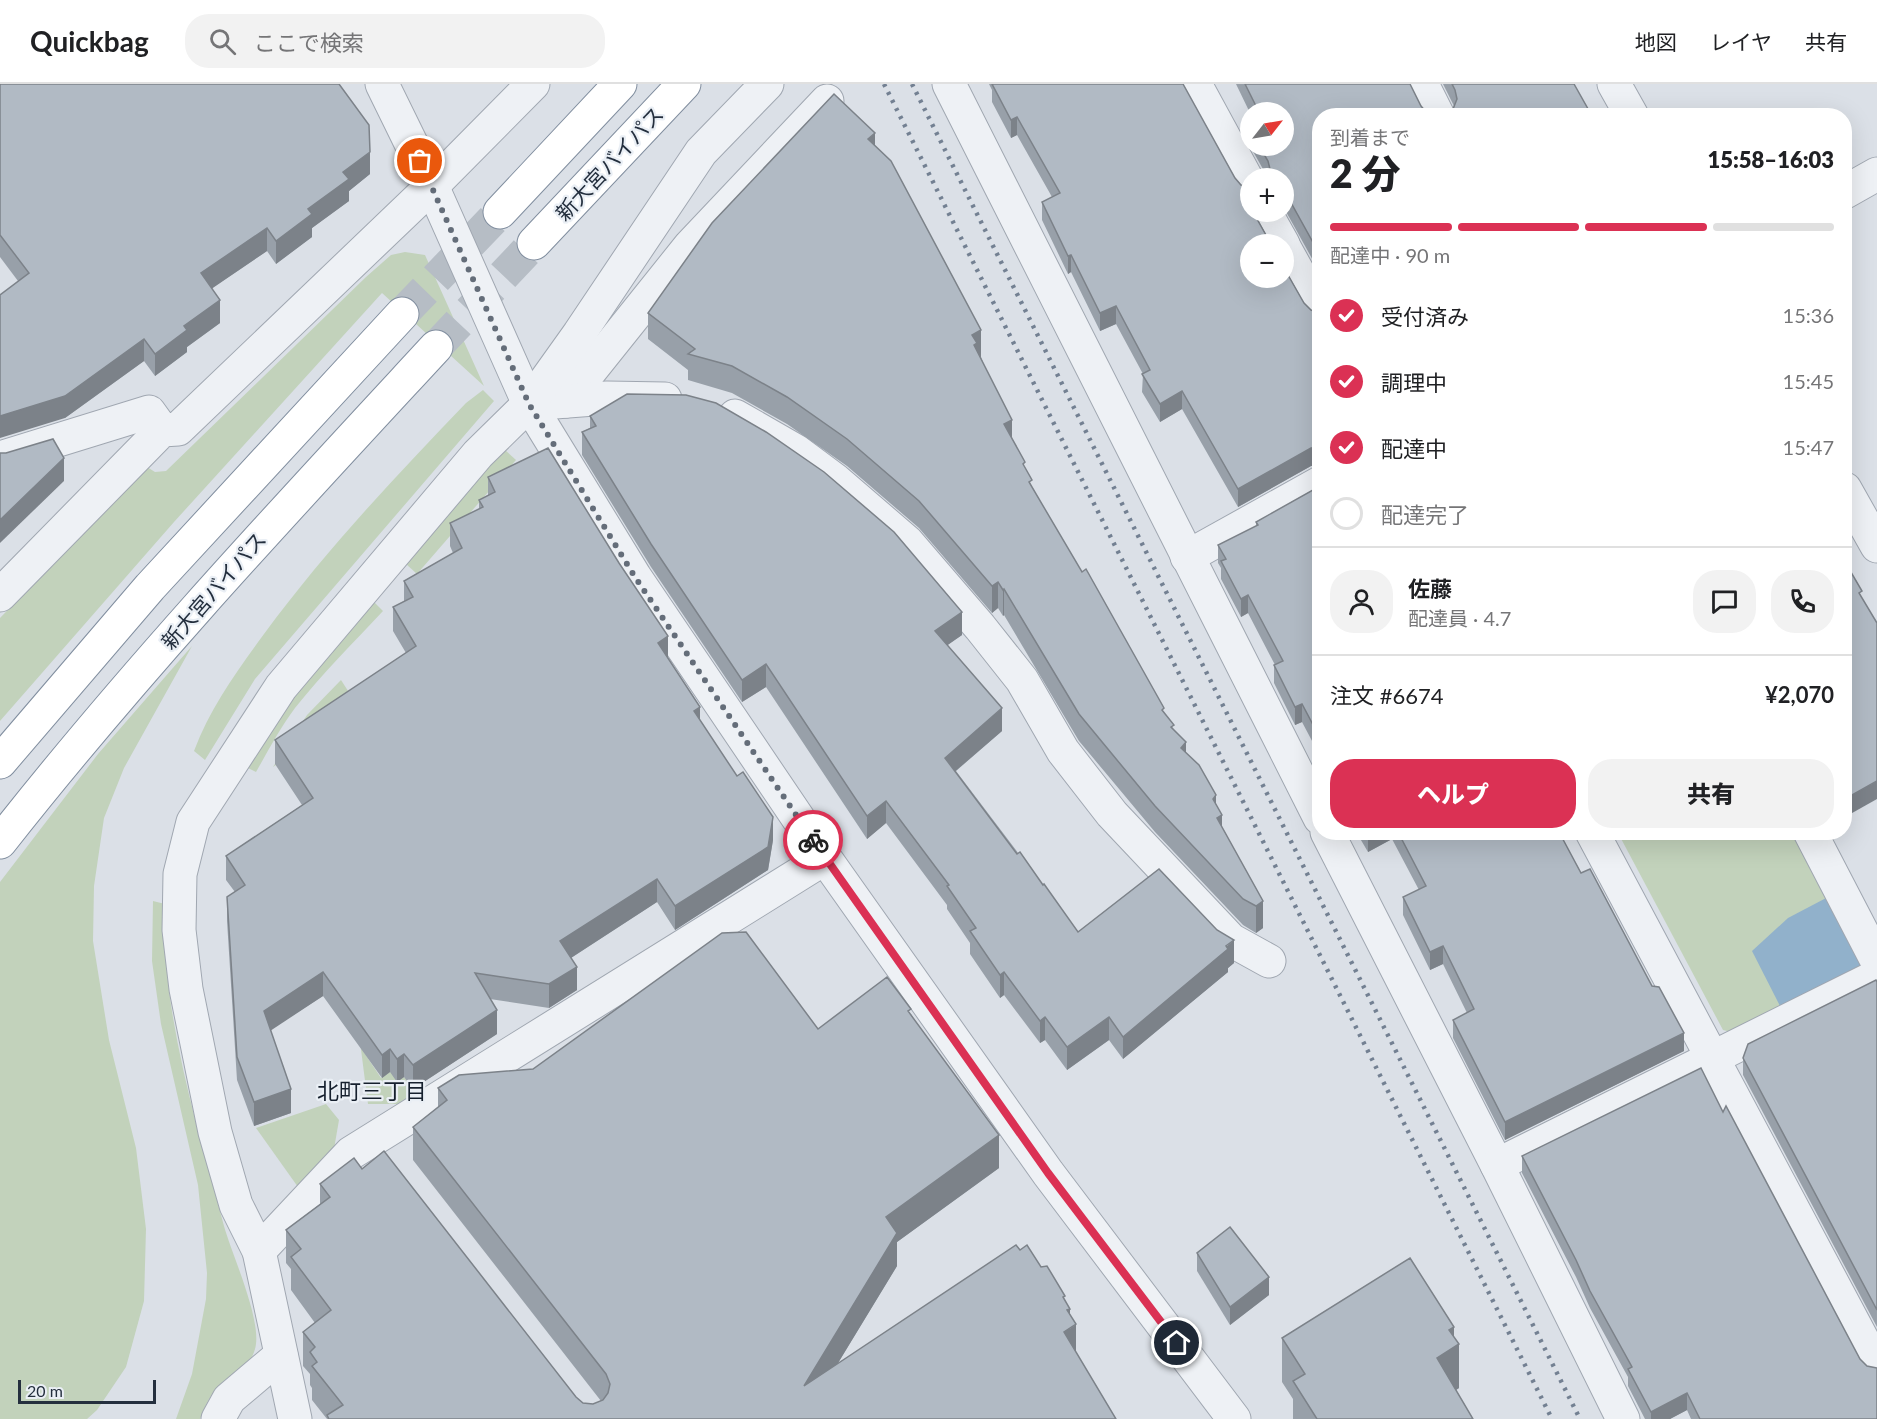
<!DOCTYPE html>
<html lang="ja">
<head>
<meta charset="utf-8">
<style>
  :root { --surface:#fff; --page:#f2f2f2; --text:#202124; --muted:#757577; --line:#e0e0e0; --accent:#db3154 }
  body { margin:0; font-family:Lato,"Noto Sans JP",sans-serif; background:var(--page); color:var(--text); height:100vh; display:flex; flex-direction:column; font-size:22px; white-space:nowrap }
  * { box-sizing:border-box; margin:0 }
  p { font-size:20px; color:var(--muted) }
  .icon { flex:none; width:33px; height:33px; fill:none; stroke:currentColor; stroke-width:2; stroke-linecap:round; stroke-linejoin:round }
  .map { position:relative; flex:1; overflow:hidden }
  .sheet { position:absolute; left:1312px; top:24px; width:540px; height:732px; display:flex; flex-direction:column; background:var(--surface); border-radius:24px; box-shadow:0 6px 24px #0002 }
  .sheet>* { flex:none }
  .needle { width:39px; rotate:59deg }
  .buttons { position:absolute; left:1240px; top:18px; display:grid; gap:12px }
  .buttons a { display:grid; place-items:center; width:54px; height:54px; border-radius:50%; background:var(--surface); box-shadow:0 6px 24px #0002; font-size:30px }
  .scale { position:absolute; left:18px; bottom:15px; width:138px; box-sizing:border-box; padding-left:6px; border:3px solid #242f3e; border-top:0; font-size:16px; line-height:21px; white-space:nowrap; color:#242f3e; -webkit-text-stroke:4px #eaeff5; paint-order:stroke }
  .pin { position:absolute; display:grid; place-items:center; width:51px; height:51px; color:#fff; margin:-26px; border:3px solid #fff; border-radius:50%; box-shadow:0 2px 6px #0007 }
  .courier { position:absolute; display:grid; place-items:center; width:60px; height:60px; margin:-30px; border:4px solid #db3154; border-radius:50%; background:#fff; color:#222; box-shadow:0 2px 8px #0007 }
  .headline em { font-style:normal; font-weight:800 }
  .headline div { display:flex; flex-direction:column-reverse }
  .headline { display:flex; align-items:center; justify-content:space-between; height:102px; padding:0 18px }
  h1 { font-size:39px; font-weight:800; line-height:45px }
  .bar { display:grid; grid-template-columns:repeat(4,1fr); gap:9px 6px; align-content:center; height:72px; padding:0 18px }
  .bar i { height:8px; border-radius:4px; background:var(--line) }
  .bar .active { background:var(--accent) }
  .bar p { grid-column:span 4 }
  .line { display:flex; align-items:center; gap:15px; padding:0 18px; border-top:2px solid var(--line) }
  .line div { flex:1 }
  .round { display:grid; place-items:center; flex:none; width:63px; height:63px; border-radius:24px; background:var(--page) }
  ol { padding:0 18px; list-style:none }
  li { display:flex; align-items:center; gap:18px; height:66px }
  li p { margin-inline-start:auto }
  li .icon { padding:6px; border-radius:50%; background:var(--accent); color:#fff; stroke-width:4 }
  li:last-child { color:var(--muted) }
  li i { width:33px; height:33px; border:3px solid var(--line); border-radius:50% }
  .action { display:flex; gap:12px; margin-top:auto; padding:12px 18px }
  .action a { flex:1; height:69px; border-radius:24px; background:var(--accent); color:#fff; font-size:24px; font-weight:800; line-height:69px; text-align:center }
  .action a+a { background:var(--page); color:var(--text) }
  header { display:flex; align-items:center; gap:36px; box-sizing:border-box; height:84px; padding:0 30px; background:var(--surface); border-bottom:2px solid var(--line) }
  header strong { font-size:28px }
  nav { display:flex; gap:33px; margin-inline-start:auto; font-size:21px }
  .search { width:420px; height:54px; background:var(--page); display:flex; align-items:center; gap:15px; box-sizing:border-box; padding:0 21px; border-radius:24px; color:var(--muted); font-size:22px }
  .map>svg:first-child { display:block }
  .green { fill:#c2d2bb }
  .water { fill:#91b1cb }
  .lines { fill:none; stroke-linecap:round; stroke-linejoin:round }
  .highway-tunnel { stroke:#b6bdc5; stroke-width:33; stroke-dasharray:33 16; stroke-linecap:butt }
  .minor-casing { stroke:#a0a7b1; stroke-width:35 }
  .highway-casing { stroke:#818e9f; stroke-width:35 }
  .minor { stroke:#eef1f5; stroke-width:33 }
  .highway { stroke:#fff; stroke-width:33 }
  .rail { stroke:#738092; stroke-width:4.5; stroke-dasharray:3 6; stroke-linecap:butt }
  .wall { fill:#98a0a9 }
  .shaded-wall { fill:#7c8289 }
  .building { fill:#b1bac4; stroke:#7c8289; stroke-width:1.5 }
  .done { stroke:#646d79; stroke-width:6; stroke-dasharray:0 10.8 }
  .route { stroke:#db3154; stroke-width:8 }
  .labels { text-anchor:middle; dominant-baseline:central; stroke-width:4.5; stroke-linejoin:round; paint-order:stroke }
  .street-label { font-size:21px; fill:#242f3e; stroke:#eaeff5 }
  .neighbourhood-label { font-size:22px; fill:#16202e; stroke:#eaeff5 }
</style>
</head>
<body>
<header>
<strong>Quickbag</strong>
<div class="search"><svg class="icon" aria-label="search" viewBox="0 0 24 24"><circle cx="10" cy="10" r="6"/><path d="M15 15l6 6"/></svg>ここで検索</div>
<nav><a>地図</a><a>レイヤ</a><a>共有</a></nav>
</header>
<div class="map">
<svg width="1877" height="1335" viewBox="0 0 1877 1335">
  <rect width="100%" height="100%" fill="#dbe0e7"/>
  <g class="green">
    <path d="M405 168 425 171 484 302 382 209 174 438 0 637V534L147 383 155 388 166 387 366 193 391 171Z"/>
    <path d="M483 306 494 317 255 595 205 676 194 667C210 624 237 587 264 550 325 467 395 393 466 319Z"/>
    <path d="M504 365 516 376 417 490 406 480Z"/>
    <path d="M374 518 383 527C353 559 322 590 295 624 280 644 268 667 256 688L246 683 283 624Z"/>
    <path d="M192 562 124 684 104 734 94 802 93 857 109 956 136 1064 146 1145 144 1217 126 1283 97 1326 87 1335H0V798L98 670Z"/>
    <path d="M341 596 359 624 273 683 307 631Z"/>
    <path d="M1618 749H1795L1860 875 1735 949 1723 946Z"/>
    <path d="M153 817 165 820C160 925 197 1041 224 1142 232 1171 263 1238 255 1265 250 1285 228 1293 215 1307 208 1314 204 1326 200 1335H176L192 1290 206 1215 207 1189 198 1101 161 940 152 877Z"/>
    <path d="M359 950 363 967 381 994 390 988 404 993 416 1008 398 1020H368Z"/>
    <path d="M326 1020 339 1036 334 1065 298 1103 256 1044Z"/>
  </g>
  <path class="water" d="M1828 813 1860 875V888L1782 926 1752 867 1788 834Z"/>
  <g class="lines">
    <g class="highway-tunnel">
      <path d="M402 230 500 128"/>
      <path d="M436 263 534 159"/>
    </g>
    <g class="minor-casing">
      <g id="minor">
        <path d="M382 0 432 102 529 320 635 493 825 774 1048 1089 1234 1335"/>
        <path d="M949 0 1320 734"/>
        <path d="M1195 0 1251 103"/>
        <path d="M1422 0 1438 32"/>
        <path d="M1614 0 1632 32"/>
        <path d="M1845 108 1877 90"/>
        <path d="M1265 128 1283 160"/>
        <path d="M1284 163 1320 228"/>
        <path d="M566 317 690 162 827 17"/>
        <path d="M529 320 607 314 665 315"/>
        <path d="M735 332 796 367 835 396 907 458 980 543 1022 596 1063 667 1112 730 1231 856 1269 877"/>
        <path d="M0 374 149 328 162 346"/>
        <path d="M1845 405 1877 462"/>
        <path d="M1187 473 1320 399"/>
        <path d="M0 511 162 346 178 345 432 102 533 0"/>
        <path d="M1327 748 1497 1081 1623 1335"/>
        <path d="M1592 748 1877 1283"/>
        <path d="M1810 748 1877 877"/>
        <path d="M1497 1081 1877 892"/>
        <path d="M259 1167 351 1069 825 774"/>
        <path d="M218 1335 229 1315 281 1271"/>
        <path d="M295 1335 259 1167 236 1121 215 1048 186 905 179 846 180 790 193 738 281 603 478 370 529 320 579 250 701 68 767 0"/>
      </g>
    </g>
    <g class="highway-casing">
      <g id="highway">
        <path d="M500 128 620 0"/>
        <path d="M534 159 684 0"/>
        <path d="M0 678 150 503 402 230"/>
        <path d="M0 758C136 585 287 424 436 263"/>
      </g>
    </g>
    <use href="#minor" class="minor"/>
    <use href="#highway" class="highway"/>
    <g class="rail">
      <path d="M884 0 1552 1335"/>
      <path d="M912 0 1580 1335"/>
    </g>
  </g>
  <g class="wall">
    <path d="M0 0 370 90 349 107V117L312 144V153L276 180 267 167 212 204 220 239 187 263V268L155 292 144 277 65 334 18 197 0 173Z"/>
    <path d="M989 0H1183L1304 219 1311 226 1320 229V381L1311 382 1238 423 1182 325 1160 338 1142 308 1143 290 1116 240 1100 247 1071 188 1068 190 1042 136V118L1052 113 1017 51 1011 54 992 18V6Z"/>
    <path d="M1236 0H1410L1421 22 1427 29 1320 32V189L1284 124V94H1268L1250 62V44H1251V62H1284V28H1251V31Z"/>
    <path d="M1443 0H1574L1446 31 1453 25 1454 22Z"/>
    <path d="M875 62 981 273 1012 355 1032 403 1174 646 1186 669 1216 722 1222 743 1263 817V844L1256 849 1243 841 1155 748 1079 657 1004 531 1003 532 998 524 992 529 919 444 847 382 787 340 732 309 688 296V286L648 255V229Z"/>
    <path d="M590 332 962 551 947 561 1002 647 956 687 1078 848 1234 879 1228 884V888L1123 975 1109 956 1067 986 1045 956 1040 959 1004 911 1000 914 970 870V859L947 825V821L886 739 867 755 766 603 742 618 651 483 582 371V348L590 344Z"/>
    <path d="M488 393 668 574 700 636 773 756 768 786 675 846 657 818 571 874 577 906 549 924 490 915 497 950 413 1005 404 993 397 998 390 988 382 994 323 912 270 946 291 1029 254 1042 237 996 227 837V813L235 808 226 796V772L302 721 275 680V656L406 569 393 547V523L404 517V497L453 469 450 462V439L479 425V416L488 411Z"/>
    <path d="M1320 402V672L1302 638 1295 641 1274 599V581H1275L1248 529 1241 533 1221 495V484L1218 479V461L1256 442V438Z"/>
    <path d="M1354 748H1559L1581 789 1684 967 1505 1056 1453 954V936L1467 929 1443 880 1430 886 1403 831V813L1419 806 1392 755 1368 768 1358 751H1355Z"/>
    <path d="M1877 898V1243L1743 991V974Z"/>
    <path d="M911 930 999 1084 897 1158V1182L838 1279 1020 1166 1041 1183 1065 1217 1070 1230 1076 1269 1116 1335H327L312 1316V1304L310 1301V1290L303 1282V1248L315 1239 291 1206V1185L286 1179V1146L320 1120V1100L362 1085 576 1313 583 1319 593 1320 601 1317 413 1076V1043L438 1024V1004L533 985 818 945Z"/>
    <path d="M1723 1028 1860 1275 1867 1282 1876 1285 1877 1335H1691L1687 1326 1670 1335H1645L1628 1302V1293L1590 1224 1576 1193 1522 1089V1072Z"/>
    <path d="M1197 1169 1269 1211 1230 1241 1197 1187Z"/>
    <path d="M1454 1253 1459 1304 1456 1306 1473 1335H1293V1315L1282 1298V1254Z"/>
  </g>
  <g class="shaded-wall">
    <path d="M1017 33V51L1011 54V36Z"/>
    <path d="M875 49V76L868 55Z"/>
    <path d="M370 68V90L349 107V117L312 144V153L276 180V157L343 88Z"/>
    <path d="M267 144V167L201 212V189Z"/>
    <path d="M1071 171V188L1068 190V172Z"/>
    <path d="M220 216V239L187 263V268L155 292V270L184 242Z"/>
    <path d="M1116 222V240L1100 247V229Z"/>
    <path d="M981 246V273L977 275 972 251Z"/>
    <path d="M144 255V277L65 334 0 354V332Z"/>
    <path d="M1182 307V325L1160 338V320Z"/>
    <path d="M1012 336V363L1004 340Z"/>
    <path d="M1320 363V381L1311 382 1238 423V405L1311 364Z"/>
    <path d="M64 374V397L0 459V436Z"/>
    <path d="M998 498V524L992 529V502Z"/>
    <path d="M1004 505V531L1003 532V506Z"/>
    <path d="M1248 511V529L1241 533V515Z"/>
    <path d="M962 528V551L935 570V547Z"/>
    <path d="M668 552V575L658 559Z"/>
    <path d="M766 580V603L742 618V596Z"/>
    <path d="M1302 620V638L1295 641V623Z"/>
    <path d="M700 623V646L694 627Z"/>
    <path d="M1002 624V647L945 696V674Z"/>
    <path d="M1186 658V684L1181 664Z"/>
    <path d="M1877 697V715L1845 733V715Z"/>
    <path d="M1216 711V738L1213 715Z"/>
    <path d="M886 717V739L867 755V732Z"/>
    <path d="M1222 731V757L1217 734Z"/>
    <path d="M773 733V756L768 786 675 846V822Z"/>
    <path d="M1371 748H1392V755L1368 768V750Z"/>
    <path d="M657 795V818L560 881V857Z"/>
    <path d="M1263 817V844L1256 849V822Z"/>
    <path d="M1234 856V879L1228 884V888L1123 975V953Z"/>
    <path d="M1443 862V880L1430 886V868Z"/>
    <path d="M577 883V906L549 924V900Z"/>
    <path d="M323 888V912L264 951V927Z"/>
    <path d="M1004 888V911L1000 914V891Z"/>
    <path d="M497 926V950L413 1005V981Z"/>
    <path d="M1045 933V956L1040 959V937Z"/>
    <path d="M1109 933V956L1067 986V963Z"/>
    <path d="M1684 949V967L1505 1056V1038Z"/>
    <path d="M390 965V988L382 994V971Z"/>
    <path d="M404 970V993L397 998V975Z"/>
    <path d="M291 1005V1029L254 1042V1018Z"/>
    <path d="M999 1051V1084L897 1158V1182L804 1335V1302L886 1133Z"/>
    <path d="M1269 1193V1211L1230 1241V1223Z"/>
    <path d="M1070 1225V1245L1076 1240V1274L1064 1248 1067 1226Z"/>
    <path d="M1454 1243V1263L1459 1260V1304L1437 1318V1274L1449 1246Z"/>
    <path d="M1687 1309V1326L1670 1335H1651V1328Z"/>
  </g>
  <g class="building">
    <path d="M0 0H339L369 41 370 68 343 88 349 95 308 125 312 130 276 157 267 144 201 189 220 216 184 242 187 246 155 270 144 255 65 312 0 332V211L29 189 0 151Z"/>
    <path d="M992 0H1183L1235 94 1241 101 1248 103 1246 110 1249 119 1251 124V128H1253L1271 160H1251V194H1284V184L1304 219 1311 226 1320 229V363L1311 364 1238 405 1182 307 1160 320 1142 290 1150 286 1116 222 1100 229 1071 171 1068 172 1042 118 1060 109 1017 33 1011 36Z"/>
    <path d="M1245 0H1410L1421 22 1427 29 1433 32H1320V171L1284 106V94H1275L1268 92 1270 85 1268 77 1259 62H1284V28H1259Z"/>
    <path d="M1452 0H1574L1592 32H1443L1446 31 1453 25 1457 15 1455 6Z"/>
    <path d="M834 10 875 49 868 55 891 77 981 246 972 251 977 259 974 261 1012 336 1004 340 1025 378 1023 380 1032 396 1029 398 1082 488 1086 485 1164 624 1162 626 1174 641 1171 643 1186 658 1181 664 1199 681 1216 711 1213 715 1222 731 1217 734 1263 817 1256 822 1243 815 1155 722 1079 630 1004 505 1003 506 998 498 992 502 919 417 847 355 787 313 732 282 688 270 695 265 648 229 712 139Z"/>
    <path d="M627 310 686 311 716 319 766 348 824 388 894 448 962 528 935 547 1002 624 945 674 1017 770 1020 768 1043 801 1044 800 1078 848 1159 785 1217 846 1234 856 1226 862 1228 865 1123 953 1109 933 1067 963 1045 933 1040 937 1004 888 1000 891 970 847 976 844 947 802 949 801 886 717 867 732 766 580 742 596 651 460 582 348 596 342 590 332Z"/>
    <path d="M53 355 64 374 0 436V369H6Z"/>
    <path d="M548 364 619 479 668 552 658 559 700 623 694 627 737 692 743 688 773 733 768 763 675 822 657 795 560 857 577 883 549 900 475 889 497 926 413 981 404 970 397 975 390 965 382 971 323 888 264 927 291 1005 254 1018 237 973 227 813 245 801 226 772 313 714 275 656 416 562 393 523 413 513 404 497 462 464 450 439 483 423 479 416 495 408 488 393Z"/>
    <path d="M1320 402V654L1302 620 1295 623 1274 581 1283 577 1248 511 1241 515 1221 477 1226 475 1218 461 1258 441 1256 438Z"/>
    <path d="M1845 478 1862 507 1859 509 1877 539V697L1845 715Z"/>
    <path d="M1398 748H1559L1581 789 1590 785 1652 902 1659 903 1684 949 1505 1038 1453 936 1474 925 1443 862 1430 868 1403 813 1426 802Z"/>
    <path d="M746 848 818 945 887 893 911 925 908 927 999 1051 886 1133 897 1149 804 1302 1016 1161 1020 1166 1027 1161 1041 1183 1047 1182 1065 1212 1063 1213 1070 1225 1067 1226 1076 1240 1064 1248 1116 1335H329L327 1331 343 1321 312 1282 317 1278 310 1268 315 1263 303 1248 331 1226 291 1173 301 1165 286 1146 330 1113 320 1100 354 1074 362 1085 384 1067 576 1313 583 1319 593 1320 603 1316 608 1309 610 1300 606 1290 413 1043 447 1016 438 1004 459 991 533 985 722 849Z"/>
    <path d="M1876 896 1877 898V1226L1743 974 1748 960Z"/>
    <path d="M1701 984 1723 1028 1726 1022 1860 1275 1867 1282 1877 1284V1335H1700L1687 1309 1651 1328 1628 1285 1632 1283 1590 1207 1576 1176 1522 1072Z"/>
    <path d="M1230 1143 1269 1193 1230 1223 1197 1169Z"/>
    <path d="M1410 1174 1454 1243 1449 1246 1459 1260 1437 1274 1473 1335H1317L1293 1297 1305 1290 1282 1254Z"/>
  </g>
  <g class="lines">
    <path class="done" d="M420 77 529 320 635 493 813 756"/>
    <path class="route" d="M813 756 1048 1089 1177 1259"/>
  </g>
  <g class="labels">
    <g class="street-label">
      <text transform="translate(609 79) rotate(-47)">新大宮バイパス</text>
      <text transform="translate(213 506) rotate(-49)">新大宮バイパス</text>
    </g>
    <g class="neighbourhood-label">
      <text x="372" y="1006">北町三丁目</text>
    </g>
  </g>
</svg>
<div class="buttons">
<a><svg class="needle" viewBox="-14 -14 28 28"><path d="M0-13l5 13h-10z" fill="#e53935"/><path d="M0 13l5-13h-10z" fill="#757577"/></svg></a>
<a>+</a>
<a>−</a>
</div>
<div class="scale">20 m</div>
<div class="pin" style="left:420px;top:77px;background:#ea580c"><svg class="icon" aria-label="bag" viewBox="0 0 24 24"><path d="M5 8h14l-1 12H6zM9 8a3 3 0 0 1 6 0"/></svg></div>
<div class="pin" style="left:1177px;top:1259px;background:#1f2937"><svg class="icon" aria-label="home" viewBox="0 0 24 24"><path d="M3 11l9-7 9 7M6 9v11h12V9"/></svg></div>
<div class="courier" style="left:813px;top:756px"><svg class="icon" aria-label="bike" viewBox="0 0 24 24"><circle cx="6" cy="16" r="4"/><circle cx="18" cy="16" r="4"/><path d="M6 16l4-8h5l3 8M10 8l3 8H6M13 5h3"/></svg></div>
<section class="sheet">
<div class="headline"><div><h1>2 分</h1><p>到着まで</p></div><em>15:58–16:03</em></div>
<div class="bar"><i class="active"></i><i class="active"></i><i class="active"></i><i></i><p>配達中 · 90 m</p></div>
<ol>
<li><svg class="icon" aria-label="check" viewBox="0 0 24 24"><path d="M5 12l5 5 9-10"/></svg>受付済み<p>15:36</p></li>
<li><svg class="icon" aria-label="check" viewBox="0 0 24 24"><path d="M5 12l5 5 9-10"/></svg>調理中<p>15:45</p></li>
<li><svg class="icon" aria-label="check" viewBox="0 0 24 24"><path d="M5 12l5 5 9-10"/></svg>配達中<p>15:47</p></li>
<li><i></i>配達完了</li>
</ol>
<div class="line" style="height:108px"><a class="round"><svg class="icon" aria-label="person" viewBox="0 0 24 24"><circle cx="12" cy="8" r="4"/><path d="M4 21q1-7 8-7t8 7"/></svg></a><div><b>佐藤</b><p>配達員 · 4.7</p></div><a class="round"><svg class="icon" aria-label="chat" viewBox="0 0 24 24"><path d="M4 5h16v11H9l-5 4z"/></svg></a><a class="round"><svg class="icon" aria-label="phone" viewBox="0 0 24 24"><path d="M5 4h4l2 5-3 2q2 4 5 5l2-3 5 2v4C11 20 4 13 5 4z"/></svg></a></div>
<div class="line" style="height:78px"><div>注文 #6674</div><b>¥2,070</b></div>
<div class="action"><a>ヘルプ</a><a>共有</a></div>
</section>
</div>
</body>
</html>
